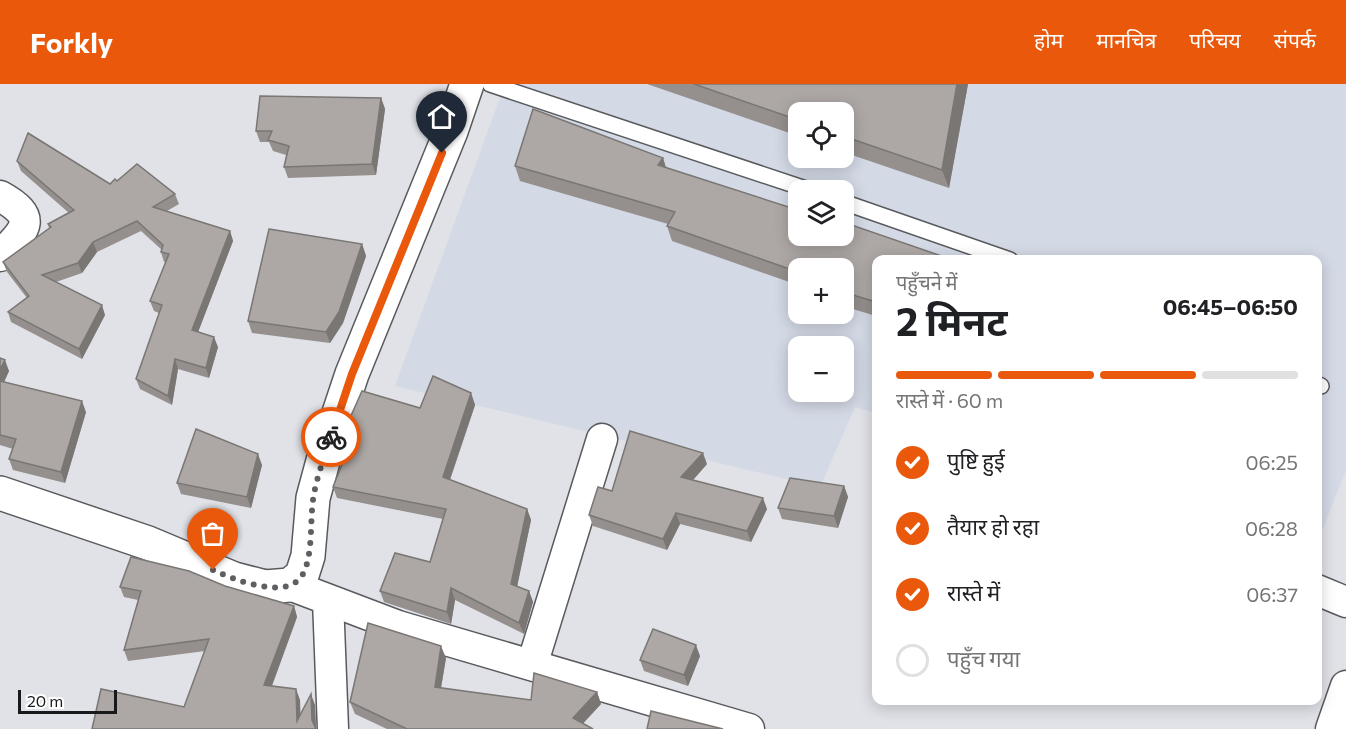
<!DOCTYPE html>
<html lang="hi">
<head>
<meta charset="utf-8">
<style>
  :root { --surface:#fff; --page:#f2f2f2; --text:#202124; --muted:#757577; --line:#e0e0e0; --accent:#ea580c }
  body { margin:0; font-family:Commissioner,"Noto Sans Devanagari",sans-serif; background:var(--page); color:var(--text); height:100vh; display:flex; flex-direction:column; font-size:22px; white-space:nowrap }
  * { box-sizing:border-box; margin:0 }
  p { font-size:20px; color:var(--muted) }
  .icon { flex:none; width:33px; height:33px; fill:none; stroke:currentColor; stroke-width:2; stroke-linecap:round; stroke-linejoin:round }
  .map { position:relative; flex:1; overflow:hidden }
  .sheet { position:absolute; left:872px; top:171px; width:450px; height:450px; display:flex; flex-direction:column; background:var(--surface); border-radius:12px; box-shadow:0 3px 15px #0003 }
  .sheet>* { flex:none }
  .tools { position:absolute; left:788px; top:18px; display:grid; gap:12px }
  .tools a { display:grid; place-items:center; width:66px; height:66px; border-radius:12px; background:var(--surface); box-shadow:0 3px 15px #0003; font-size:30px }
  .scale { position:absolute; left:18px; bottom:15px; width:99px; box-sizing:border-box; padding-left:6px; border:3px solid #18191b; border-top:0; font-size:16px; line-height:21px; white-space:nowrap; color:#18191b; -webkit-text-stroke:4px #fff; paint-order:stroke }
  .pin { position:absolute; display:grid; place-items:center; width:51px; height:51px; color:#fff; margin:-62px -26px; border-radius:50% 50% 50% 0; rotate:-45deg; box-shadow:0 0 6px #0007 }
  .pin .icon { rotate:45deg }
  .courier { position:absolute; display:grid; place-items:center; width:60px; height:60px; margin:-30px; border:4px solid #ea580c; border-radius:50%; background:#fff; color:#222; box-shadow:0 2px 8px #0007 }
  .headline em { font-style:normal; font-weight:700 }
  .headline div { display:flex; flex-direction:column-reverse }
  .headline { display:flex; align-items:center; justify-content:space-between; height:102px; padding:0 24px }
  h1 { font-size:39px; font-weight:700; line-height:45px }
  .bar { display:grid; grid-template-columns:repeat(4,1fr); gap:9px 6px; align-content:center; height:72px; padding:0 24px }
  .bar i { height:8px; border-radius:4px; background:var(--line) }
  .bar .active { background:var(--accent) }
  .bar p { grid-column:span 4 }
  ol { padding:0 24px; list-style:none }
  li { display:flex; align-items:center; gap:18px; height:66px }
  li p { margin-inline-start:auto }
  li .icon { padding:6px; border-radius:50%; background:var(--accent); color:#fff; stroke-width:4 }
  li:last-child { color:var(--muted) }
  li i { width:33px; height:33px; border:3px solid var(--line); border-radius:50% }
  header { display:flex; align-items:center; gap:36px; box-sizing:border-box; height:84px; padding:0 30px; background:var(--accent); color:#fff }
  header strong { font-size:28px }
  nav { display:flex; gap:33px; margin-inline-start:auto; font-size:21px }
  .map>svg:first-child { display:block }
  .built { fill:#d3d9e5; fill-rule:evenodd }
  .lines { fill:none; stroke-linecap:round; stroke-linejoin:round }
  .service-casing { stroke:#585a5e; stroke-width:18 }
  .minor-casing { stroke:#585a5e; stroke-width:33 }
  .tertiary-casing { stroke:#585a5e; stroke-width:36 }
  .service { stroke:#fff; stroke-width:15 }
  .minor { stroke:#fff; stroke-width:30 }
  .tertiary { stroke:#fff; stroke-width:33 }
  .wall { fill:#95908e }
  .shaded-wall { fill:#797674 }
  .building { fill:#ada8a5; stroke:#797674; stroke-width:1.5 }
  .done { stroke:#5e5f62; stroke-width:6; stroke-dasharray:0 10.8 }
  .route { stroke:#ea580c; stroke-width:8 }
</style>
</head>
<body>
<header>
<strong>Forkly</strong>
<nav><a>होम</a><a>मानचित्र</a><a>परिचय</a><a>संपर्क</a></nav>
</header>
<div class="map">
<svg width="1346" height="645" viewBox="0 0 1346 645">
  <rect width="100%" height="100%" fill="#e0e2e7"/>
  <path class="built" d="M505 0H1346V386L1317 460V176H876V329L855 323 820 403 395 302ZM798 28H843V74H798ZM798 106H843V152H798ZM798 184H843V230H798ZM798 262H843V308H798Z"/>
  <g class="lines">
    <g class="service-casing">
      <g id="service">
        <path d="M490 0 809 106"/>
        <path d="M843 118 1010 176"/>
        <path d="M1317 300 1321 302"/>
      </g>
    </g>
    <g class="minor-casing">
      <g id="minor">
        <path d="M0 112C40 134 25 146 0 172"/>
        <path d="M290 501 398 542 749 645"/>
        <path d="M1317 506 1346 518"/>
        <path d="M328 516 333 645"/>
        <path d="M532 581 602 355"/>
        <path d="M1331 645 1346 602"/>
      </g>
    </g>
    <g class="tertiary-casing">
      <path id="tertiary" d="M0 409 148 459 234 495 265 503 290 501 302 491 308 472 313 414 323 377 352 290 451 47 467 0"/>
    </g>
    <use href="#service" class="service"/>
    <use href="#minor" class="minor"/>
    <use href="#tertiary" class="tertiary"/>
  </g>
  <g class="wall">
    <path d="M647 0H968L949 104 843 68V28H798V52Z"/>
    <path d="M381 14 385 25 376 91 288 94 284 83 286 71 273 67 269 58H260L256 47Z"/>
    <path d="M663 74 666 84 876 176V232L843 222V184H798V201L672 157 667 142 668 140 520 97 515 82Z"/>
    <path d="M17 77 110 100 117 97 175 110 179 120 167 127 230 147 233 157 198 248 218 263 209 294 178 285 172 321 140 305 136 295 159 229 154 227 150 217 166 178H164L161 168 162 166 141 147 97 168 82 189 56 198 105 231 82 275 11 238 8 228 27 214 7 188 3 178 49 144 48 140 69 129 21 87Z"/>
    <path d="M362 160 366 172 343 239 330 259 252 249 248 237Z"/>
    <path d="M0 274 9 287 4 298 86 328 65 399 13 386 9 375 13 365 0 361Z"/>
    <path d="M471 309 475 321 450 396 527 425 531 436 517 503 529 507 533 518 524 550 455 516 451 540 384 518 380 507 430 478 443 435 337 414 333 403 352 355H350L346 343 420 324Z"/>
    <path d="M707 380 693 396 767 425 751 458 680 440 667 466 593 442 589 431 612 407Z"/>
    <path d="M262 381 251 424 181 410 177 399Z"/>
    <path d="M844 402 848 413 838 444 782 435 778 424Z"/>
    <path d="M225 502 294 522 297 533 272 602 300 616V631L315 621 316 645 184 623 205 567 128 577 124 566 138 516 124 513 120 503Z"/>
    <path d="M700 572 688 602 644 587 640 576Z"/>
    <path d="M446 574 441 604 531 616 597 608 601 620 583 639 593 645H387L355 630 350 618Z"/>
  </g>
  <g class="shaded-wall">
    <path d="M957 0H968L949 104 942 86Z"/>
    <path d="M381 14 385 25 376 91 372 80Z"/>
    <path d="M663 74 668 90 658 81Z"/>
    <path d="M230 147 233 157 195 256 192 246Z"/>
    <path d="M93 158 97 168 82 189 78 179Z"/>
    <path d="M362 160 366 172 343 239 330 259 326 248Z"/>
    <path d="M102 221 105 231 82 275 79 265Z"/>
    <path d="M214 253 218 263 209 294 206 284Z"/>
    <path d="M175 275 178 285 172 321 168 312Z"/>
    <path d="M5 276 9 287 0 307V286Z"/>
    <path d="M471 309 475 321 447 404 443 393Z"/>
    <path d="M82 317 86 328 65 399 61 388Z"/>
    <path d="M703 369 707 380 685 405 681 393Z"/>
    <path d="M258 370 262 381 251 424 247 413Z"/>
    <path d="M844 402 848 413 838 444 834 432Z"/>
    <path d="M763 414 767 425 751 458 747 447Z"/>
    <path d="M527 425 531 436 515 512 511 500Z"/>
    <path d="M676 429 680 440 667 466 663 455Z"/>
    <path d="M451 504 455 516 451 540 447 528Z"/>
    <path d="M529 507 533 518 524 550 519 539Z"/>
    <path d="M294 522 297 533 268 612 264 601Z"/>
    <path d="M696 561 700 572 688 602 684 591Z"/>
    <path d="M441 562 446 574 439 615 435 603Z"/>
    <path d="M296 605 300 616 301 645 297 637Z"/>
    <path d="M597 608 601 620 578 645 573 634Z"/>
    <path d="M311 610 315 621 316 645 312 636Z"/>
  </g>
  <g class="building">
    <path d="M694 0H957L942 86 843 52V28H798V36Z"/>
    <path d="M260 12 381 14 372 80 284 83 289 62 268 56 272 47H256Z"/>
    <path d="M533 25 663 74 658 81 798 126V152H843V138L953 176H876V218L843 208V184H798V188L667 142 675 128 515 82Z"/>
    <path d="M28 49 110 100 115 95 117 97 137 80 175 110 153 123 230 147 192 246 214 253 206 284 175 275 168 312 136 295 162 221 150 217 169 170 161 168 163 161 137 137 93 158 78 179 42 191 102 221 79 265 8 228 29 212 3 178 51 143 48 140 74 126 17 77Z"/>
    <path d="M269 145 362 160 339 228 326 248 248 237Z"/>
    <path d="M0 274 5 276 0 286Z"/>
    <path d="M433 292 471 309 443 393 527 425 511 500 529 507 519 539 451 504 447 528 380 507 395 469 430 478 446 425 333 403 356 346 346 343 362 307 420 324Z"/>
    <path d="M0 297 82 317 61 388 9 375 16 355 0 351Z"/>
    <path d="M196 345 258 370 247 413 177 399Z"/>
    <path d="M630 347 703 369 681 393 763 414 747 447 676 429 663 455 589 431 598 403 612 407Z"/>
    <path d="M790 394 844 402 834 432 778 424Z"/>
    <path d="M131 473 189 487 225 502 294 522 264 601 296 605 297 637 311 610 312 636 316 645H92L101 605 184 623 209 555 124 566 141 507 120 503Z"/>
    <path d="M368 539 441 562 435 603 531 616 534 589 597 608 573 634 593 645H407L350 618Z"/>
    <path d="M653 545 696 561 684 591 640 576Z"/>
    <path d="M651 627 723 645H647Z"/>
  </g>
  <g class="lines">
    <path class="done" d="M213 486C233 495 288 518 303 490 313 471 310 438 313 416 316 395 324 374 331 353"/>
    <path class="route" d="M331 353 352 290 442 69"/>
  </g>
</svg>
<div class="tools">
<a><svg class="icon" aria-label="locate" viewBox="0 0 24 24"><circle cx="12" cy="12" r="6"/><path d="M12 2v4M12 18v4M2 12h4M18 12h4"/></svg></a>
<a><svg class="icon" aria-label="layers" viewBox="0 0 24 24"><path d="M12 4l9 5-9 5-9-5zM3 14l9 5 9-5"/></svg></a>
<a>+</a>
<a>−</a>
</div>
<div class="scale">20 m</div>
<div class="pin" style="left:213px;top:486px;background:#ea580c"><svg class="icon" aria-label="bag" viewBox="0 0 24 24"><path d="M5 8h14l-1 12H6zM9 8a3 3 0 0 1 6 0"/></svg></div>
<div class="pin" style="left:442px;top:69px;background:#1f2937"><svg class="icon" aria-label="home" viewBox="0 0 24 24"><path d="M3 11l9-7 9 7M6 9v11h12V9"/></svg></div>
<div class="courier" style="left:331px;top:353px"><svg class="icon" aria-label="bike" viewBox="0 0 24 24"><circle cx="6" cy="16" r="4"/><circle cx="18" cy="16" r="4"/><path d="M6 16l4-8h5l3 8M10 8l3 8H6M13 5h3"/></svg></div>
<section class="sheet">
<div class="headline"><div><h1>2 मिनट</h1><p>पहुँचने में</p></div><em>06:45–06:50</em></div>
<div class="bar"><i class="active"></i><i class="active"></i><i class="active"></i><i></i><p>रास्ते में · 60 m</p></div>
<ol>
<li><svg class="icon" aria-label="check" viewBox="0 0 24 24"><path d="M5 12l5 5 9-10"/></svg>पुष्टि हुई<p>06:25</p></li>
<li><svg class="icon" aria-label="check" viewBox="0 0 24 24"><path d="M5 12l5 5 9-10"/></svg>तैयार हो रहा<p>06:28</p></li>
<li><svg class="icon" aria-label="check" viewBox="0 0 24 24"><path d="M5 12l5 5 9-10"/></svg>रास्ते में<p>06:37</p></li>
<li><i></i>पहुँच गया</li>
</ol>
</section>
</div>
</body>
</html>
